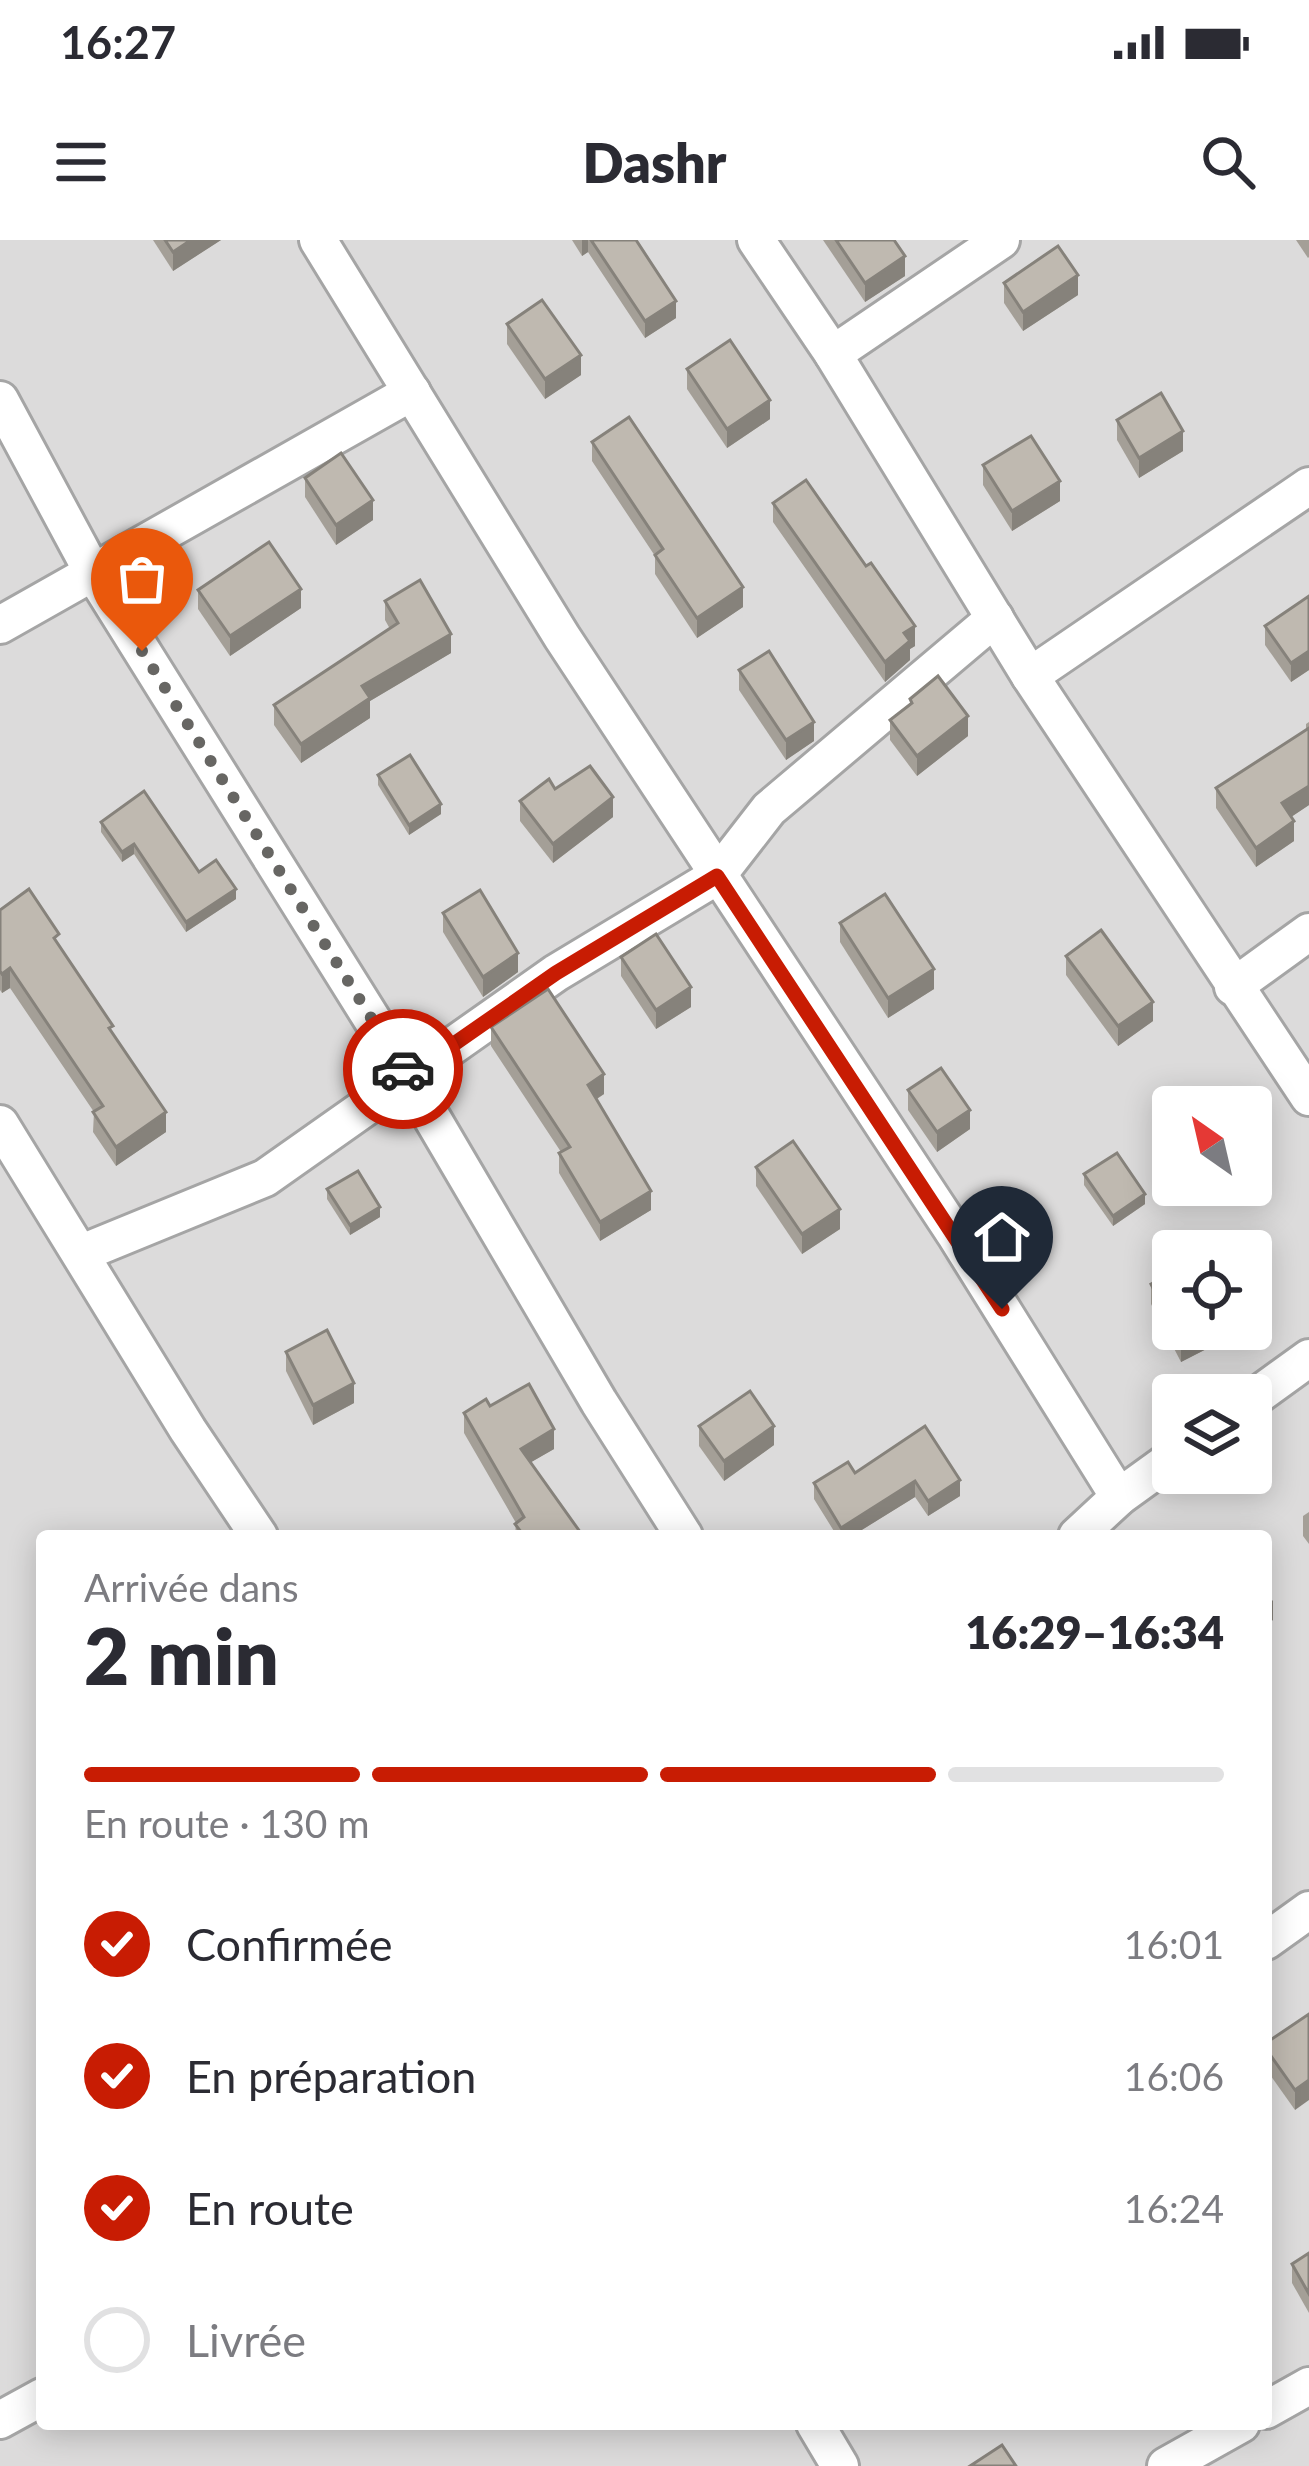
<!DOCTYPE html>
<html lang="fr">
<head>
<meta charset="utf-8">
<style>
  :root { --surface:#fff; --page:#f2f2f3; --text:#2b2b33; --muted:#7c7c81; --line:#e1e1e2; --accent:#c81c03 }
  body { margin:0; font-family:Lato,sans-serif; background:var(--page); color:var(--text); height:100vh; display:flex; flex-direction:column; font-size:45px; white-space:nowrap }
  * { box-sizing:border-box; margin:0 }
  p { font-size:39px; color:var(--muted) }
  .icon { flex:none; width:66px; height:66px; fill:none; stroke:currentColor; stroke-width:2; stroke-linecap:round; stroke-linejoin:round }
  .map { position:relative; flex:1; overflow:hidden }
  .drawer { position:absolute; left:36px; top:1290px; width:1236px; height:900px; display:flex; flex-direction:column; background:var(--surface); border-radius:12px; box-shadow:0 6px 30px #0003 }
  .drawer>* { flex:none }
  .needle { width:78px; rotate:326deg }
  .controls { position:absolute; left:1152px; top:846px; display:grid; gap:24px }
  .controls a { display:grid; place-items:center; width:120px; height:120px; border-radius:12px; background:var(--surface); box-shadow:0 6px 30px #0003; font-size:60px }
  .pin { position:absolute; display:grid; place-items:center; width:102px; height:102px; color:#fff; margin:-123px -51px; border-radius:50% 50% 50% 0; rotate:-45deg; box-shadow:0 0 12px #0007 }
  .pin .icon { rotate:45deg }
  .courier { position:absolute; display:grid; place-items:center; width:120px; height:120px; margin:-60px; border:9px solid #c81c03; border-radius:50%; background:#fff; color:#222; box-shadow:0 3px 15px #0007 }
  .overview em { font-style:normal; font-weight:800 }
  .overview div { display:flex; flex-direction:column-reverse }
  .overview { display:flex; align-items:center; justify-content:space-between; height:204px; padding:0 48px }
  h1 { font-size:78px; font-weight:800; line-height:90px }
  .bar { display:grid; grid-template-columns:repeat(4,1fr); gap:18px 12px; align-content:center; height:144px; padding:0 48px }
  .bar i { height:15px; border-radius:9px; background:var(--line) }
  .bar .active { background:var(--accent) }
  .bar p { grid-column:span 4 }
  ol { padding:0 48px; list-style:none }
  li { display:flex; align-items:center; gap:36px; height:132px }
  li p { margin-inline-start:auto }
  li .icon { padding:12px; border-radius:50%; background:var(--accent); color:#fff; stroke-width:4 }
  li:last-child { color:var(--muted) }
  li i { width:66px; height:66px; border:6px solid var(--line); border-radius:50% }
  .status { display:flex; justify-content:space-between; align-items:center; height:84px; padding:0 60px; background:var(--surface); direction:ltr }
  .status svg { height:33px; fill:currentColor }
  header { display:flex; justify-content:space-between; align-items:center; height:156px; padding:0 48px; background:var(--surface); font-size:54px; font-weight:800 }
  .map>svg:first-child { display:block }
  .residential { fill:#dcdbdb; fill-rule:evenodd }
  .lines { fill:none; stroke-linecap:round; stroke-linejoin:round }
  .minor-casing { stroke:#a5a5a5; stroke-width:42 }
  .minor { stroke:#fff; stroke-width:36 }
  .wall { fill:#a49f97 }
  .shaded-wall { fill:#86827b }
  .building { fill:#bfb9b0; stroke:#86827b; stroke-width:3 }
  .done { stroke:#676663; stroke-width:12; stroke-dasharray:0 21.6 }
  .route { stroke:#c81c03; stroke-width:15 }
</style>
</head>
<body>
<div class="status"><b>16:27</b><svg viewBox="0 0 49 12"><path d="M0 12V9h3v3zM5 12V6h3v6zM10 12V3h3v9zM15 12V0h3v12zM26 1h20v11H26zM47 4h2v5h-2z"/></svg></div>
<header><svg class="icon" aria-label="menu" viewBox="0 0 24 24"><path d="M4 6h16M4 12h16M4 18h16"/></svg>Dashr<svg class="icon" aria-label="search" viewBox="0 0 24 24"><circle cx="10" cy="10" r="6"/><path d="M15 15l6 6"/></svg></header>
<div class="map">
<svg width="1309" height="2226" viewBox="0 0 1309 2226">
  <rect width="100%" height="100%" fill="#efece4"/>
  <path class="residential" d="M0 0H1309V2226H0ZM1173 867H1251V945H1173ZM1173 1011H1251V1089H1173ZM1173 1155H1251V1233H1173ZM42 1296H1266V2184H42Z"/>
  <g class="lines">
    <g class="minor-casing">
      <g id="minor">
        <path d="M318 0 562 397 955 994 1119 1257"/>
        <path d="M756 0 833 114 1030 436 1309 857"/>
        <path d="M833 114 1001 0"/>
        <path d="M0 160 92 331 408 837 599 1162 684 1296"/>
        <path d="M0 385 412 152"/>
        <path d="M1030 436 1309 246"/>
        <path d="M1233 747 1309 692"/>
        <path d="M0 884 188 1190 259 1296"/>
        <path d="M82 1013 265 938 556 733 717 636 769 569 995 378"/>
        <path d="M1251 1160 1309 1118"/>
        <path d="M1077 1296 1119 1257 1173 1218"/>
        <path d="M1266 1701 1309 1670"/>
        <path d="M1266 2170 1309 2146"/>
        <path d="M0 2180 42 2157"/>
        <path d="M815 2184 840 2226"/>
        <path d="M1166 2226 1241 2184"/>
      </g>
    </g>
    <use href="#minor" class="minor"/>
  </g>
  <g class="wall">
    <path d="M153 0H221L173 31Z"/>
    <path d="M572 0H636L676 78 645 98 588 12 582 16Z"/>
    <path d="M823 0H894L905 36 865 62Z"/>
    <path d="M1296 0H1309V17L1308 18Z"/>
    <path d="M1004 43 1078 55 1023 91 1004 63Z"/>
    <path d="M507 84 581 135 545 159 507 104Z"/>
    <path d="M687 129 770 179 727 208 687 149Z"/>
    <path d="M1117 180 1183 211 1139 238 1117 200Z"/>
    <path d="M592 202 743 367 697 398 655 334V316L592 221Z"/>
    <path d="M983 225 1060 261 1012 291 983 245Z"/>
    <path d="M305 238 373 280 336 305 305 257Z"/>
    <path d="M773 263 915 406 910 409V420L885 442 773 282Z"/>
    <path d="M198 350 301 368 230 416 198 369Z"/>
    <path d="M1309 356V430L1291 442 1265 405V386Z"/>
    <path d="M385 361 451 413 370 461V478L301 523 274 485V465L390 389 385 380Z"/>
    <path d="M739 430 814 501 786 520 739 450Z"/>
    <path d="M910 459 968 496 917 536 890 500V480L910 464Z"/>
    <path d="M1309 482V565L1291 577 1294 601 1256 627 1216 568V548L1306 490V484Z"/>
    <path d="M378 535 441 574 409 595 378 545Z"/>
    <path d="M555 549 613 577 553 623 520 581V561Z"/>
    <path d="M101 582 199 632 236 659 186 692 134 614 122 622 101 592Z"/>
    <path d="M0 670 59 706 113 794 166 892 116 926 93 892 94 872 10 748 2 753 0 750Z"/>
    <path d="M443 673 518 732 483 757 443 692Z"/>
    <path d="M840 683 934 749 888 778 840 702Z"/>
    <path d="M1066 716 1153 781 1118 806 1066 735Z"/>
    <path d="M621 717 691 767 656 789 621 736Z"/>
    <path d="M491 787 604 854 597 859 651 970 600 1001 559 933V913L561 912 491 806Z"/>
    <path d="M908 850 970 889 937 912 908 870Z"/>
    <path d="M756 927 840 989 802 1014 756 946Z"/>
    <path d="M1084 934 1145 964 1113 986 1084 945Z"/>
    <path d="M327 949 380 977 350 995 327 959Z"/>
    <path d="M1173 1032V1089H1220V1102L1181 1122 1151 1064V1044Z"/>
    <path d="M286 1112 354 1163 313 1185 286 1131Z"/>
    <path d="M464 1173 554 1209 531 1222 583 1296H515L516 1283 464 1193Z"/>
    <path d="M699 1186 774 1205 724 1241 699 1206Z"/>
    <path d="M925 1186 960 1256 928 1276 915 1257 852 1296H837L814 1259V1243L855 1233Z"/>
    <path d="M1309 1272V1304L1303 1296V1276Z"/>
    <path d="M1309 1774 1295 1870 1266 1829V1803Z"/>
    <path d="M1309 2013V2073L1292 2043V2024Z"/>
  </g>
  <g class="shaded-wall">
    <path d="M191 0H221L173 31V12Z"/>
    <path d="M582 0H588V12L582 16Z"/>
    <path d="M905 16V36L865 62V43Z"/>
    <path d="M1078 35V55L1023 91V72Z"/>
    <path d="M676 61V78L645 98V81Z"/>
    <path d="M581 115V135L545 159V139Z"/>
    <path d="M770 160V179L727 208V189Z"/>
    <path d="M1183 191V211L1139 238V218Z"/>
    <path d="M1060 241V261L1012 291V271Z"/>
    <path d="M373 260V280L336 305V285Z"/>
    <path d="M743 347V367L697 398V378Z"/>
    <path d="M301 349V368L230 416V396Z"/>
    <path d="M915 386V406L910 409V420L885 442V422L904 393Z"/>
    <path d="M451 394V413L370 461V478L301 523V504L362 446Z"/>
    <path d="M1309 411V430L1291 442V423Z"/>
    <path d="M968 476V496L917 536V516Z"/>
    <path d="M814 482V501L786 520V500Z"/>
    <path d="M1309 546V565L1282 583V563Z"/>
    <path d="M613 557V577L553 623V604Z"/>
    <path d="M441 564V574L409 595V585Z"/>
    <path d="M1294 581V601L1256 627V608Z"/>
    <path d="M134 604V614L122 622V612Z"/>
    <path d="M236 649V659L186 692V682Z"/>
    <path d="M518 713V732L483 757V737Z"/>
    <path d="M10 728V748L2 753V734Z"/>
    <path d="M934 729V749L888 778V758Z"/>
    <path d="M691 747V767L656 789V770Z"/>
    <path d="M1153 762V781L1118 806V786Z"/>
    <path d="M604 834V854L588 864V845Z"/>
    <path d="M970 870V889L937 912V892Z"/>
    <path d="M166 872V892L116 926V907Z"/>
    <path d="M1255 909V929L1251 932V912Z"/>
    <path d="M1218 945H1232L1218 954Z"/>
    <path d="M651 951V970L600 1001V982Z"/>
    <path d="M1145 954V964L1113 986V976Z"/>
    <path d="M380 967V977L350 995V985Z"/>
    <path d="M840 969V989L802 1014V994Z"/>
    <path d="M1207 1089H1220V1102L1181 1122V1102Z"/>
    <path d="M354 1143V1163L313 1185V1165Z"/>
    <path d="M774 1186V1205L724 1241V1221Z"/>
    <path d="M554 1189V1209L521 1228V1209Z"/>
    <path d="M960 1240V1256L928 1276V1261Z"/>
    <path d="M915 1241V1257L852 1296H841V1288Z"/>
    <path d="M1273 1360V1380L1266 1386V1367Z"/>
    <path d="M1309 1840V1860L1295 1870V1850Z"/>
  </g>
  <g class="building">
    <path d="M165 0H191L173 12Z"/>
    <path d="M591 0H636L676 61 645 81Z"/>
    <path d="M836 0H894L905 16 865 43Z"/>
    <path d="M1058 6 1078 35 1023 72 1004 43Z"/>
    <path d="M542 60 581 115 545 139 507 84Z"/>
    <path d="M730 100 770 160 727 189 687 129Z"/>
    <path d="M1161 153 1183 191 1139 218 1117 180Z"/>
    <path d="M629 177 743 347 697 378 655 315 663 309 592 202Z"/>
    <path d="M1031 196 1060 241 1012 271 983 225Z"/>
    <path d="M341 213 373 260 336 285 305 238Z"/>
    <path d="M806 240 866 326 871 323 915 386 904 393 910 401 885 422 773 263Z"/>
    <path d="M269 302 301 349 230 396 198 350Z"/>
    <path d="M420 340 451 394 362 446 370 458 301 504 274 465 398 383 385 361Z"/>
    <path d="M1309 356V411L1291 423 1265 386Z"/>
    <path d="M769 411 814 482 786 500 739 430Z"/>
    <path d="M938 436 968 476 917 516 890 480 912 463 910 459Z"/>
    <path d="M1309 488V546L1282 563 1294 581 1256 608 1216 548Z"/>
    <path d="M410 515 441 564 409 585 378 535Z"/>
    <path d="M590 526 613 557 553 604 520 561 549 539 555 549Z"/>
    <path d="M144 551 199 632 216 620 236 649 186 682 134 604 122 612 101 582Z"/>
    <path d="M29 649 59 694 54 698 113 786 109 788 166 872 116 907 93 872 103 866 10 728 2 734 0 731V670Z"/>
    <path d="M480 650 518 713 483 737 443 673Z"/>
    <path d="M885 654 934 729 888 758 840 683Z"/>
    <path d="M1101 690 1153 762 1118 786 1066 716Z"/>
    <path d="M656 694 691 747 656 770 621 717Z"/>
    <path d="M548 749 604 834 588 845 651 951 600 982 559 913 570 907 491 787Z"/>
    <path d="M941 828 970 870 937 892 908 850Z"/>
    <path d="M1216 852 1227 867H1194Z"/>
    <path d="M793 901 840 969 802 994 756 927Z"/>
    <path d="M1117 913 1145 954 1113 976 1084 934Z"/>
    <path d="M358 931 380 967 350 985 327 949Z"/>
    <path d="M1173 1032V1087L1151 1044Z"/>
    <path d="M1174 1089H1207L1181 1102Z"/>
    <path d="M327 1090 354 1143 313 1165 286 1112Z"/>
    <path d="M529 1144 554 1189 521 1209 583 1296H524L515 1284 524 1277 464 1173 486 1159 490 1166Z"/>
    <path d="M750 1151 774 1186 724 1221 699 1186Z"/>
    <path d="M925 1186 960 1240 928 1261 915 1241 841 1288 814 1243 848 1222 855 1233Z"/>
    <path d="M1309 1774V1840L1295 1850 1266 1809V1803Z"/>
    <path d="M1309 2013V2054L1292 2024Z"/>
    <path d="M1002 2205 1016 2226H970Z"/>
  </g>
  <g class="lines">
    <path class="done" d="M142 411 403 829"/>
    <path class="route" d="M403 829 408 836 556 733 717 636 1002 1069"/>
  </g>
</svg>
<div class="controls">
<a><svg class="needle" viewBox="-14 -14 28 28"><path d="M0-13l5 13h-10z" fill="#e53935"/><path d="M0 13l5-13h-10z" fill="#7c7c81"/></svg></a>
<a><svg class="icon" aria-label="locate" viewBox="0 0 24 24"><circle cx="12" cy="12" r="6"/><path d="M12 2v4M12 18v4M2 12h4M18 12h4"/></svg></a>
<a><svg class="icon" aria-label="layers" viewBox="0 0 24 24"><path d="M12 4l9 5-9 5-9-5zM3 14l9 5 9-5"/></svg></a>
</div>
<div class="pin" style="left:142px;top:411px;background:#ea580c"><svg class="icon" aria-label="bag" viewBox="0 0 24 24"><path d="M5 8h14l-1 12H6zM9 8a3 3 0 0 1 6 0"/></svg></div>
<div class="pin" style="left:1002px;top:1069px;background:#1f2937"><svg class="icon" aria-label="home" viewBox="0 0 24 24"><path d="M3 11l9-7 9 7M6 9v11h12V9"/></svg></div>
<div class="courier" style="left:403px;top:829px"><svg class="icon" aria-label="car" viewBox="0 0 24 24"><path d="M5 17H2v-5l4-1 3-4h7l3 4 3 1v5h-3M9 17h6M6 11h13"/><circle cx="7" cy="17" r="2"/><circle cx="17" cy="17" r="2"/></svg></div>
<section class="drawer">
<div class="overview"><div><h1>2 min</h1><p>Arrivée dans</p></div><em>16:29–16:34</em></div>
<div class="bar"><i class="active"></i><i class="active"></i><i class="active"></i><i></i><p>En route · 130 m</p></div>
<ol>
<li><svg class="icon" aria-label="check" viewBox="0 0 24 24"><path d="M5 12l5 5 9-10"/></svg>Confirmée<p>16:01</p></li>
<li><svg class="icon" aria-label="check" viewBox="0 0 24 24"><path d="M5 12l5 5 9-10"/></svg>En préparation<p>16:06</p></li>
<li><svg class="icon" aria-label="check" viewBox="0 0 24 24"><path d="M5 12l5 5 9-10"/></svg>En route<p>16:24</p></li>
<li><i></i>Livrée</li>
</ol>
</section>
</div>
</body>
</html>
